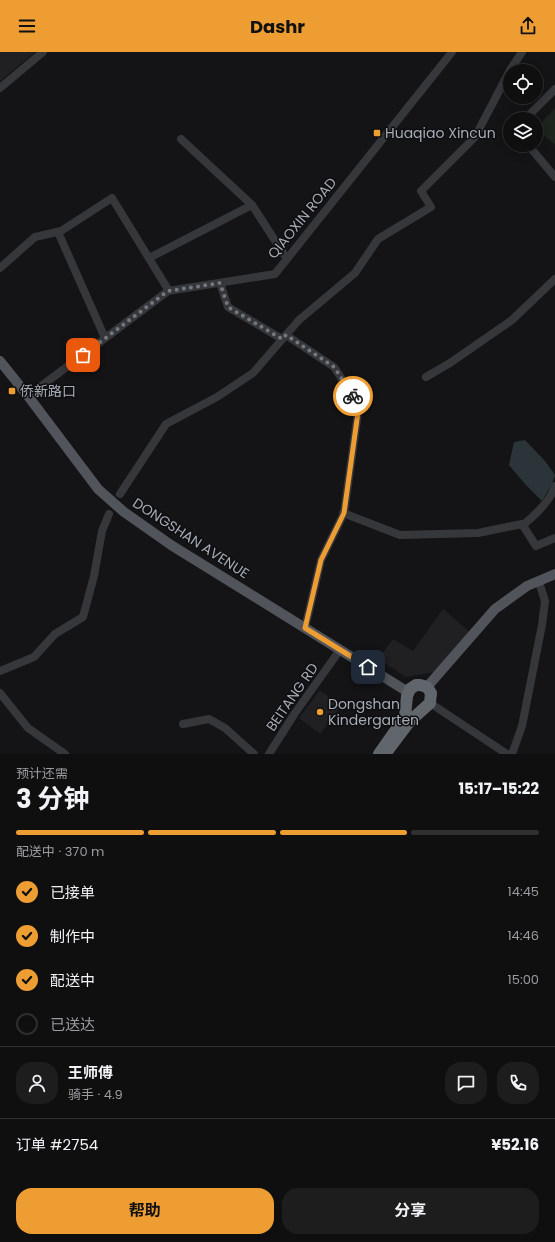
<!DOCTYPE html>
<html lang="zh">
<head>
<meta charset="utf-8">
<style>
  :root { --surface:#0f0f10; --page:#1d1d1e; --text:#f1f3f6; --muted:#9b9c9f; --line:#2f2f30; --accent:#ee9d33 }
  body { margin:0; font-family:Poppins,"Noto Sans SC",sans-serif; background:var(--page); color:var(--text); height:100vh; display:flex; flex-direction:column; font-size:15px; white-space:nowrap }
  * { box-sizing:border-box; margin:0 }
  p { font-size:13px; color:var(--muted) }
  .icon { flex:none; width:22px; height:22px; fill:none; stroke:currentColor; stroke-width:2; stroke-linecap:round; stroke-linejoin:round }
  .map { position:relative; height:702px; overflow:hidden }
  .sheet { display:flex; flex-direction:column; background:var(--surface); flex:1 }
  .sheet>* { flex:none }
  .controls { position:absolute; left:503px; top:12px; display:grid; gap:8px }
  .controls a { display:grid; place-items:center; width:40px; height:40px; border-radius:50%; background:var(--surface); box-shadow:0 2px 10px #0003,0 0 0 1px var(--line); font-size:20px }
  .pin { position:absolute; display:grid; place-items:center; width:34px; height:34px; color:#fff; margin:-17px; border-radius:8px; box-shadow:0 2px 6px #0006 }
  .courier { position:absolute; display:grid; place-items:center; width:40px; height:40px; margin:-20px; border:3px solid #ee9d33; border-radius:50%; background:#fff; color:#222; box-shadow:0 1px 5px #0007 }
  .head em { font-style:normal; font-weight:700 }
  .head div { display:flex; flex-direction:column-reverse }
  .head { display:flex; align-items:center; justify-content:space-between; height:68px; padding:0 16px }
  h1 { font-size:26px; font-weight:700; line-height:30px }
  .bar { display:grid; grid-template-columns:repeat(4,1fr); gap:6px 4px; align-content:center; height:48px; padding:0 16px }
  .bar i { height:5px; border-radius:3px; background:var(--line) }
  .bar .active { background:var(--accent) }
  .bar p { grid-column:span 4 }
  .line { display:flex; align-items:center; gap:10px; padding:0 16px; border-top:1px solid var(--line) }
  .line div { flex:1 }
  .round { display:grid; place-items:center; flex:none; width:42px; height:42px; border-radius:16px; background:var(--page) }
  ol { padding:0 16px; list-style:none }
  li { display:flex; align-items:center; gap:12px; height:44px }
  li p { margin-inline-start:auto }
  li .icon { padding:4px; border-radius:50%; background:var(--accent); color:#111; stroke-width:4 }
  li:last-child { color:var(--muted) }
  li i { width:22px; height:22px; border:2px solid var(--line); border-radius:50% }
  .cta { display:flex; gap:8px; margin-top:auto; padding:8px 16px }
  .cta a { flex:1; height:46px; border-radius:16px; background:var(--accent); color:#111; font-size:16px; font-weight:700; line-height:46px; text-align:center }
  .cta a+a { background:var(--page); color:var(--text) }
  header { display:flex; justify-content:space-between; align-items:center; height:52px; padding:0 16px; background:var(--accent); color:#111; font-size:18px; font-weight:700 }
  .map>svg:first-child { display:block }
  .built { fill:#202023 }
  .green { fill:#1c241d }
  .water { fill:#2a3439 }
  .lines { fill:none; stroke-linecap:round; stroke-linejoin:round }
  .minor { stroke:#35373b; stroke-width:8 }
  .major { stroke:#51545a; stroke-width:10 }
  .highway { stroke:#61656c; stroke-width:12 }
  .done { stroke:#73777e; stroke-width:4; stroke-dasharray:0 7.2 }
  .route { stroke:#ee9d33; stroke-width:5 }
  .poi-dot { fill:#ee9d33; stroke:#0f0f11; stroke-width:1.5 }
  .labels { text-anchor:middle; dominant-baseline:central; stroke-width:3; stroke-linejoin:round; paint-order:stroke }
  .poi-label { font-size:14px; fill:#a6acb6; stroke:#0f0f11; text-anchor:start }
  .street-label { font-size:14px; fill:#a6acb6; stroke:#0f0f11 }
</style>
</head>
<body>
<header><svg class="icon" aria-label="menu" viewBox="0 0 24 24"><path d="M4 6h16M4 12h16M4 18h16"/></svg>Dashr<svg class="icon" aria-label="share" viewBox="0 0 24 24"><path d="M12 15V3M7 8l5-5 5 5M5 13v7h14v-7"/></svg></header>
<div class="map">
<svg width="555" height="702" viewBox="0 0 555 702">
  <rect width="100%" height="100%" fill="#141416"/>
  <g class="built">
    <path d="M0 0H35L0 29Z"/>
    <path d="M443 557 473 583 435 620 406 625 378 607 393 587 413 599Z"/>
    <path d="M320 638 341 654 320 682 299 666Z"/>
  </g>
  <path class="green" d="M555 56V93L536 76Z"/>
  <path class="water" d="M525 388 545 409 555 423 552 432 542 449 525 432 509 413 514 390Z"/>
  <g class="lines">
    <g class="minor">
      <path d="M0 36 43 0"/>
      <path d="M525 67 555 37"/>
      <path d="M181 87 252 153 287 207"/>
      <path d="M528 93 555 125"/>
      <path d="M58 180 105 286"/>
      <path d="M149 206 252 153"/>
      <path d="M0 216 35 185 61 179 112 146 169 239"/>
      <path d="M220 231 228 255 282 287"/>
      <path d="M286 283 334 315 359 353 344 461 321 508 305 576"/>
      <path d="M426 325 450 311 512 268 555 227"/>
      <path d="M28 344 168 239 275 222 452 0"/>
      <path d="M120 442 166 372 217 345 253 321 299 268 355 221 378 187 431 155 421 139 475 85 510 18 522 0"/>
      <path d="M343 461 400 483 478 481 522 472 536 494 555 486"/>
      <path d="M523 473C534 464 551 448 555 434"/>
      <path d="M0 619 34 605 55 582 83 565 94 524 102 479 109 462"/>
      <path d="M0 641 28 676 65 702"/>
      <path d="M430 651 507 702"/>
      <path d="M183 672 209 667 225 676 254 702"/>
      <path d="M269 702 295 661 337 602"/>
      <path d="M512 702 522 674 542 573 545 549 540 533"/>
    </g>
    <g class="major">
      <path d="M0 309 28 344 98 437 124 460 171 493 408 640"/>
      <path d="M427 635 495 557 527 534 555 522"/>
    </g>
    <path class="highway" d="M379 702 405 665 407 644 410 637 416 633H420L427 635 431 641 430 651 410 669 385 702"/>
  </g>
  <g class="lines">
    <path class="done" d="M83 303 168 239 220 231 228 255 282 287 286 283 334 315 353 344"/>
    <path class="route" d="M353 344 359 353 344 461 321 508 305 576 368 615"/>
  </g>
  <g class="poi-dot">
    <rect x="373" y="77" width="8" height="8" rx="2"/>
    <rect x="8" y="335" width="8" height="8" rx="2"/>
    <circle cx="320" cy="660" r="4"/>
  </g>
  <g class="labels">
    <g class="poi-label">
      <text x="385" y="81">Huaqiao Xincun</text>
      <text x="20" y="339">侨新路口</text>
      <text x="328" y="652">Dongshan<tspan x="328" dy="16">Kindergarten</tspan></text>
    </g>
    <g class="street-label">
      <text transform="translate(302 166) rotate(-51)">QIAOXIN ROAD</text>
      <text transform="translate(191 486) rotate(33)">DONGSHAN AVENUE</text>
      <text transform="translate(292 645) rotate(-55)">BEITANG RD</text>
    </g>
  </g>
</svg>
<div class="controls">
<a><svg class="icon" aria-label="locate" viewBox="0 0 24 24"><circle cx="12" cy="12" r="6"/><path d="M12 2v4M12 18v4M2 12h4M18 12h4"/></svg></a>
<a><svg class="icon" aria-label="layers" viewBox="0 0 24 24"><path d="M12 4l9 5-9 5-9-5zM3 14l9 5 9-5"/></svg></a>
</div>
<div class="pin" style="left:83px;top:303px;background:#ea580c"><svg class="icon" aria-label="bag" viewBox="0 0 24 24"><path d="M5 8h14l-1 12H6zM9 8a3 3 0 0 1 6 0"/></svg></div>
<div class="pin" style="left:368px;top:615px;background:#1f2937"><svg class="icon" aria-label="home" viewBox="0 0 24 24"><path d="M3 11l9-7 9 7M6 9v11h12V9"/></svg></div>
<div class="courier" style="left:353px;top:344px"><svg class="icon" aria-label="bike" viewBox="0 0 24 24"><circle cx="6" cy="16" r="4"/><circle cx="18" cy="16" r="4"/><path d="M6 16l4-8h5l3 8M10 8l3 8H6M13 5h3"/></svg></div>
</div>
<section class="sheet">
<div class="head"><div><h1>3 分钟</h1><p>预计还需</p></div><em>15:17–15:22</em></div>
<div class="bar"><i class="active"></i><i class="active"></i><i class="active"></i><i></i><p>配送中 · 370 m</p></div>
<ol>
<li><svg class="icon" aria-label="check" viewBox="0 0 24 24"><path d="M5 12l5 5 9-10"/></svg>已接单<p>14:45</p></li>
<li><svg class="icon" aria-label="check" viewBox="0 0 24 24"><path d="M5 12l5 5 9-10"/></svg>制作中<p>14:46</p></li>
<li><svg class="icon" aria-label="check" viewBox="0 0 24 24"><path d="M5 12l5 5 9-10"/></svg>配送中<p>15:00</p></li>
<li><i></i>已送达</li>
</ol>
<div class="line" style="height:72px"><a class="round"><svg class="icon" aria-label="person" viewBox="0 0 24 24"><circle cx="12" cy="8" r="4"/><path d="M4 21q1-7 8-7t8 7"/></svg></a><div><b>王师傅</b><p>骑手 · 4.9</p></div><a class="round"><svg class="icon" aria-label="chat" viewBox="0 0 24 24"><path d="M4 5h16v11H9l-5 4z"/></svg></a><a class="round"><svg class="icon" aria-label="phone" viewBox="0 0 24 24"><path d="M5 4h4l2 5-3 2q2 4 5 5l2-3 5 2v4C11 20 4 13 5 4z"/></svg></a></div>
<div class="line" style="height:52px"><div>订单 #2754</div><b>¥52.16</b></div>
<div class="cta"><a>帮助</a><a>分享</a></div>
</section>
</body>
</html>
